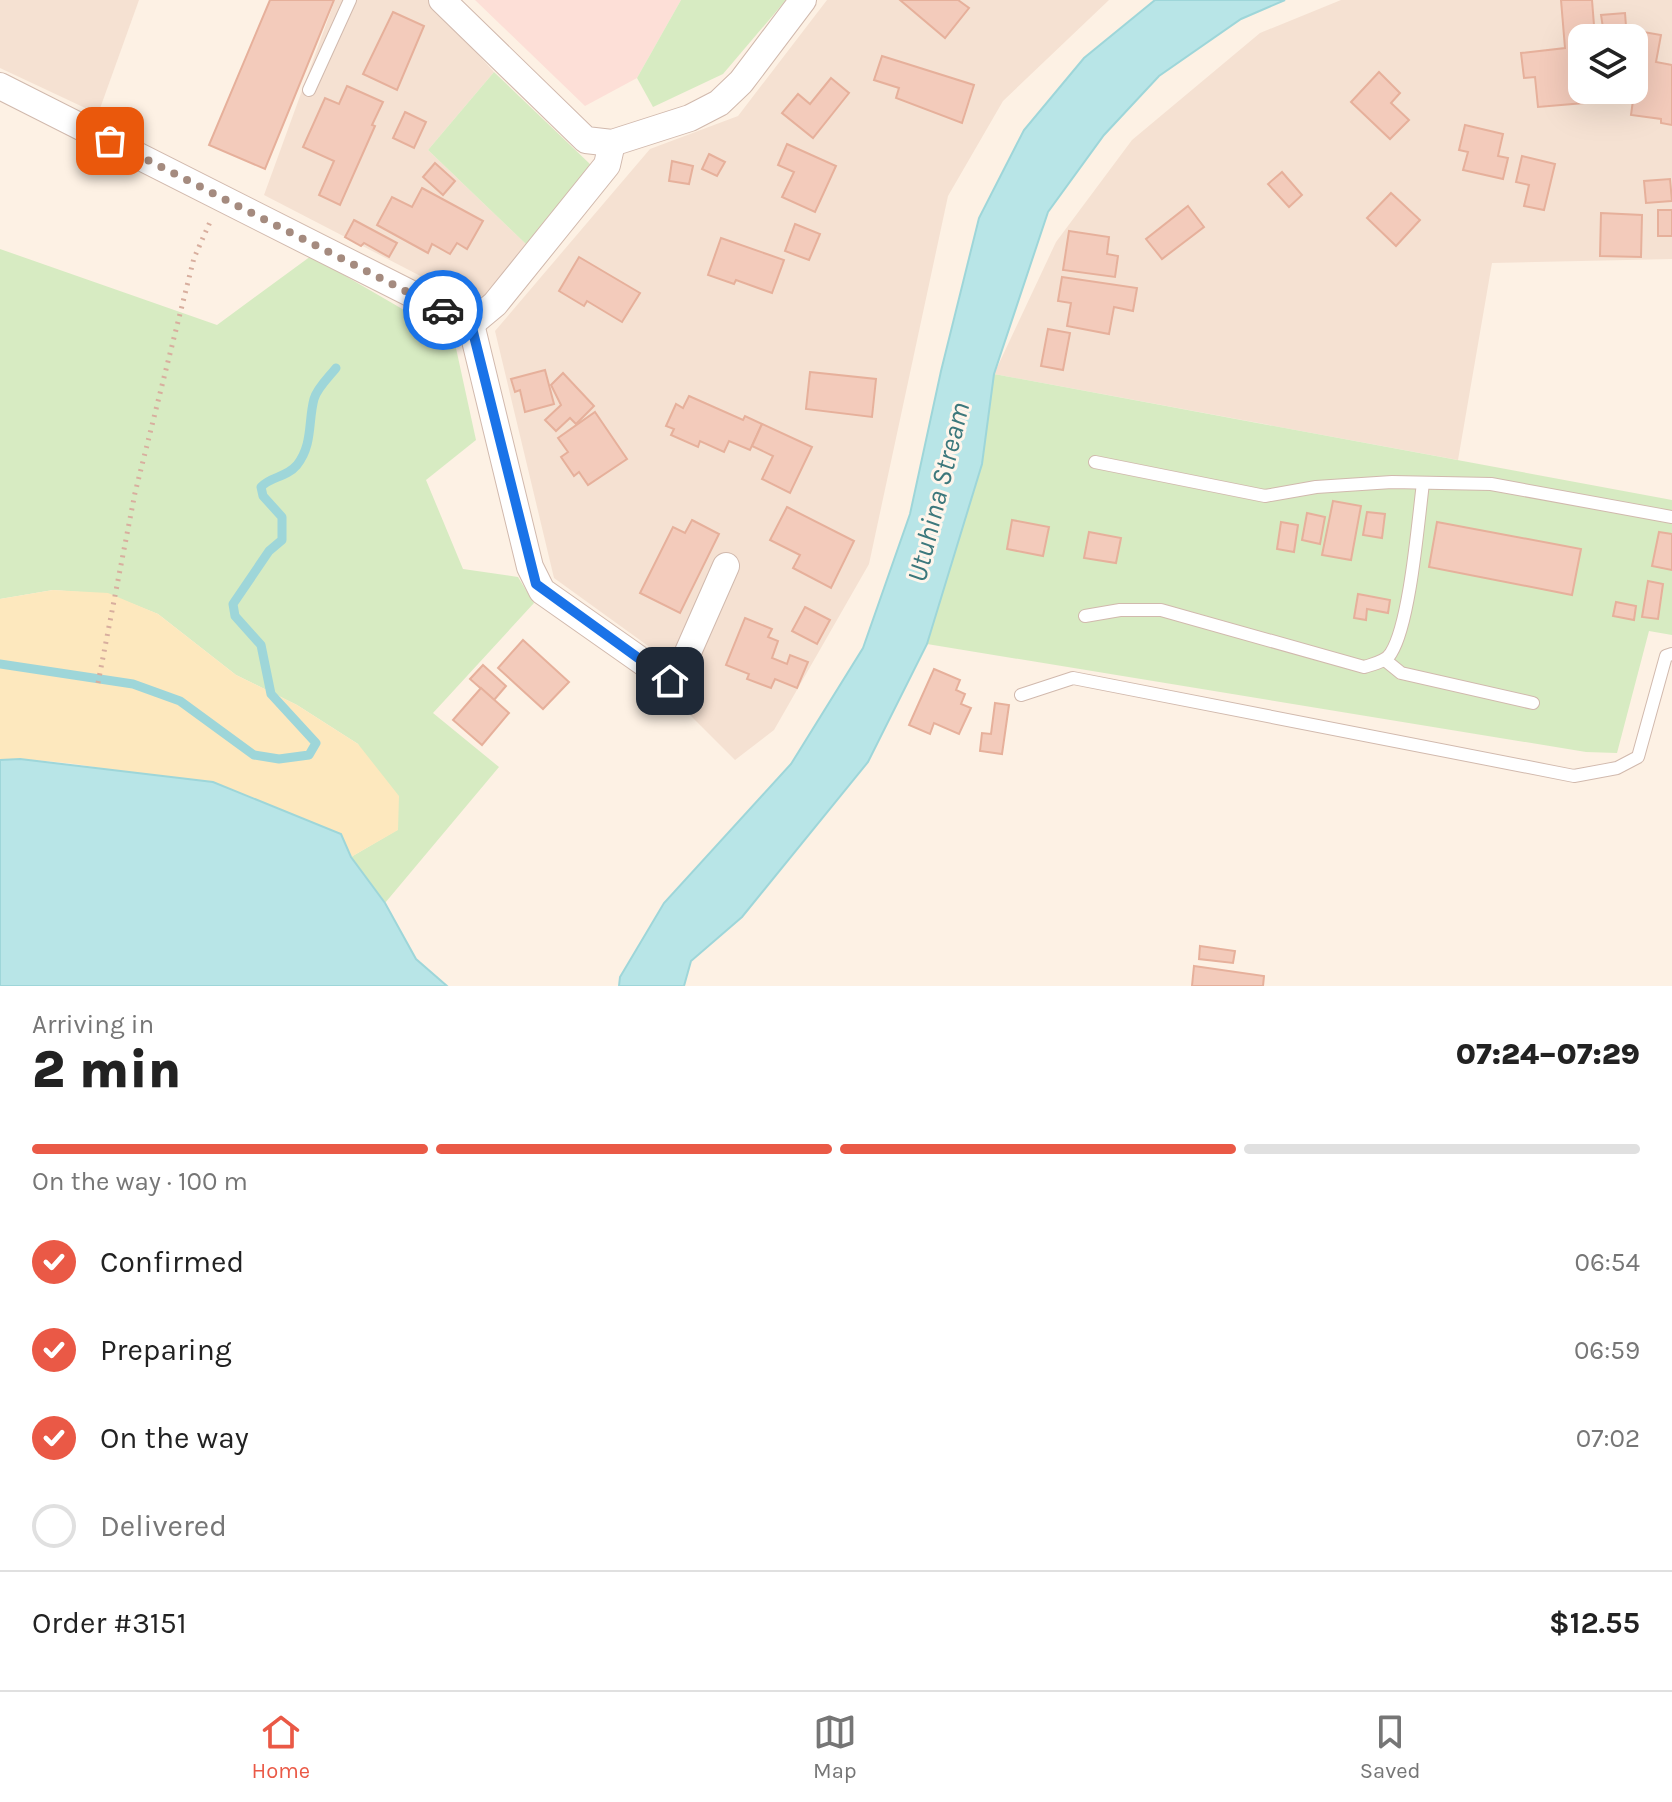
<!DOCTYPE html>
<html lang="en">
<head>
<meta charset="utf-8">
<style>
  :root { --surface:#fff; --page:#f2f2f2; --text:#222; --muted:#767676; --line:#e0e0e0; --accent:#ea5946 }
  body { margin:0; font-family:Karla,sans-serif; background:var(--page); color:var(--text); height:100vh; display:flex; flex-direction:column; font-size:30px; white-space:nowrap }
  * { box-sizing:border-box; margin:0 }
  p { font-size:26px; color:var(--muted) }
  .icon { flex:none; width:44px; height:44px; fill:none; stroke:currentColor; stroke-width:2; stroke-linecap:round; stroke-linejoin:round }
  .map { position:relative; height:986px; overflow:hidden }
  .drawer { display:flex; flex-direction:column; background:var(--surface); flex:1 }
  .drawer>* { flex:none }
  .controls { position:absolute; left:1568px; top:24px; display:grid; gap:16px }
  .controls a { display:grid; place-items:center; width:80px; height:80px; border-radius:16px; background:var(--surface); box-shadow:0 8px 32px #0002; font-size:40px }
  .pin { position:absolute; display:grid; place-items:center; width:68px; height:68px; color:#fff; margin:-34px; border-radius:16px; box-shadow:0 4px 12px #0006 }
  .courier { position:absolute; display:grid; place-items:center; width:80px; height:80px; margin:-40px; border:6px solid #1a73e8; border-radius:50%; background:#fff; color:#222; box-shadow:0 2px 10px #0007 }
  .head em { font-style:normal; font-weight:800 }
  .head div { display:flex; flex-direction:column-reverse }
  .head { display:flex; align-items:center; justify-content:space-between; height:136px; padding:0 32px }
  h1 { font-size:52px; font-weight:800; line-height:60px }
  .bar { display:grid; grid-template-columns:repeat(4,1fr); gap:12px 8px; align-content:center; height:96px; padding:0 32px }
  .bar i { height:10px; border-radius:6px; background:var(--line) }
  .bar .on { background:var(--accent) }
  .bar p { grid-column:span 4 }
  .line { display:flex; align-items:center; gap:20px; padding:0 32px; border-top:2px solid var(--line) }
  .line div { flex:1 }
  ol { padding:0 32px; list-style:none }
  li { display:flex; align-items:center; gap:24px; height:88px }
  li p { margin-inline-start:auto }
  li .icon { padding:8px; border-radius:50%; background:var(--accent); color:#fff; stroke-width:4 }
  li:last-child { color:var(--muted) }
  li i { width:44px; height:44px; border:4px solid var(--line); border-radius:50% }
  .menu { display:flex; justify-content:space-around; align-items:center; height:112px; border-top:2px solid var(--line); background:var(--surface); font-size:22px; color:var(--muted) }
  .menu a { display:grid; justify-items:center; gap:4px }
  .menu .on { color:var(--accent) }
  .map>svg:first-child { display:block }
  .residential { fill:#f5e1d2; fill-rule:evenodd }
  .commercial { fill:#fddfd7 }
  .green { fill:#d7ebc2 }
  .sand { fill:#fde8be }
  .water { fill:#b8e5e7; stroke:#9ed6d9; stroke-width:2 }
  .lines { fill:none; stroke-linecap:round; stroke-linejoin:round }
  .stream { stroke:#9ed6d9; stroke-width:9 }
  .building { fill:#f3cbbb; stroke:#e6b09b; stroke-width:2 }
  .service-casing { stroke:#d1b9ad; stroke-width:14 }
  .minor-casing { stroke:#d1b9ad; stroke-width:28 }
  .path { stroke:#d8ae9e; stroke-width:5; stroke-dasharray:2 6; stroke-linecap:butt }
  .service { stroke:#fff; stroke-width:12 }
  .minor { stroke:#fff; stroke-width:26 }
  .done { stroke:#a58b7f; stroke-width:8; stroke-dasharray:0 14.4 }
  .route { stroke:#1a73e8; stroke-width:10 }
  .labels { text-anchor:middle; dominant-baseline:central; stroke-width:6; stroke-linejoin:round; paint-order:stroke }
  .water-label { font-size:28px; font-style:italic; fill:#3c787c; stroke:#fff5eb }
</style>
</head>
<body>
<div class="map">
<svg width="1672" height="986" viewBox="0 0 1672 986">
  <rect width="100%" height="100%" fill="#fdf1e4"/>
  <g class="residential">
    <path d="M0 0H139L98 114 0 68Z"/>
    <path d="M335 0H428L494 72 428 150 529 247 483 299 463 298 264 195Z"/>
    <path d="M827 0H1109L1003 101 948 196 869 564 774 730 735 760 681 706 698 682 554 578 495 331 650 149 738 116Z"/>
    <path d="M1341 0H1672V259L1492 263 1458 460 994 374 1056 242 1132 140 1260 33ZM1582 38H1634V90H1582Z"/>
  </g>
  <path class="commercial" d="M475 0H681L637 78 585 106Z"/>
  <g class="green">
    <path d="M681 0H786L723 74 653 107 637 78Z"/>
    <path d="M494 72 591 165 529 247 428 150Z"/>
    <path d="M0 249 217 325 311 256 454 339 476 440 426 480 463 569 518 577 534 603 433 713 499 767 385 903 351 857 397 830 358 744 297 705 236 675 158 614 108 594 53 590 0 599Z"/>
    <path d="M994 374 1672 500V635L1649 631 1617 753 1586 752 927 644 982 464Z"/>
  </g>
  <path class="sand" d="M53 590 108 593 158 614 236 675 297 705 358 744 399 796 398 830 351 857 340 834 315 824C213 796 107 757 0 760V599Z"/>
  <g class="water">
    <path d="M1155 0H1285L1241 19 1159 76 1104 135 1048 212 994 374 982 464 927 644 868 762 742 917 691 961 684 986H619L620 977 664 903 791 764 863 648 910 514 941 371 979 218 1024 130 1084 58Z"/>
    <path d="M20 759 213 782 341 834 351 857 385 903 416 959 447 986H0V760Z"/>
  </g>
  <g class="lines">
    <path class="stream" d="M0 664 133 684 180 701 254 755 279 759 309 755 316 743 271 694 261 645 235 616 233 604 269 551 282 540V517L263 496 261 487C271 476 286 478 297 465 313 445 308 421 314 399 317 388 329 377 336 368"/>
  </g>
  <g class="building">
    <path d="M270 0H334L265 169 209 145Z"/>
    <path d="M900 0H958L969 8 945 38Z"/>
    <path d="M1561 0H1592L1595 38H1582V45L1579 46 1584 103 1538 107 1535 77 1524 78 1521 53 1565 48Z"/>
    <path d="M393 12 424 26 397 90 363 74Z"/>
    <path d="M1625 13 1626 26 1603 28 1601 15Z"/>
    <path d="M1632 30 1661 35 1656 62 1672 65V125L1661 123V119L1631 115 1634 93 1617 90H1634Z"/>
    <path d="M882 56 974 85 962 123 896 98 899 88 874 80Z"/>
    <path d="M1379 72 1400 93 1391 103 1409 120 1390 139 1351 102Z"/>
    <path d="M831 78 849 93 813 138 782 113 798 94 810 104Z"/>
    <path d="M347 86 383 102 372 125 375 126 340 205 319 195 334 161 303 147 325 98 339 104Z"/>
    <path d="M405 112 426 122 414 148 393 138Z"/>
    <path d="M1465 125 1503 134 1498 156 1508 158 1503 179 1463 170 1468 152 1459 150Z"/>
    <path d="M787 144 836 166 815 212 782 197 794 172 778 165Z"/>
    <path d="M709 154 725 162 717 176 702 169Z"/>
    <path d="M1522 156 1555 164 1544 210 1524 206 1529 185 1516 182Z"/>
    <path d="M672 161 693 166 689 184 669 181Z"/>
    <path d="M435 163 455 181 443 195 423 177Z"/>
    <path d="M1282 172 1302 195 1289 207 1268 184Z"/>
    <path d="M1670 179 1672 201 1646 203 1644 181Z"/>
    <path d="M422 188 483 221 467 249 457 243 450 254 432 244 428 253 377 225 392 197 412 207Z"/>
    <path d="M1391 193 1420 220 1396 246 1367 218Z"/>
    <path d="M1188 206 1204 227 1162 259 1146 239Z"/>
    <rect x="1658" y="210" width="14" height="26"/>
    <path d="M1601 213 1642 215 1641 257 1600 256Z"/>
    <path d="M354 220 397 243 389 257 364 243 361 246 345 237Z"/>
    <path d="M795 224 820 234 809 260 785 251Z"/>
    <path d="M1069 231 1109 237 1107 254 1118 256 1115 277 1063 270Z"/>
    <path d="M721 238 784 260 772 293 736 280 734 284 708 275Z"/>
    <path d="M579 257 640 293 622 322 587 301 584 306 559 291Z"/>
    <path d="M1062 277 1137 288 1133 311 1114 307 1109 334 1067 326 1071 303 1058 301Z"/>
    <path d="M1048 329 1070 333 1063 370 1041 366Z"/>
    <path d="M545 370 554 404 525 412 520 390 515 392 511 379Z"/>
    <path d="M810 372 876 379 872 417 806 409Z"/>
    <path d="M563 373 594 406 576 424 570 418 556 431 545 420 561 405 551 385Z"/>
    <path d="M689 396 743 420 745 416 762 424 750 450 729 441 724 452 700 441 698 447 671 435 674 429 666 426 676 404 683 408Z"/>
    <path d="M595 412 627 459 588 485 579 472 574 476 561 457 568 452 558 438Z"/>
    <path d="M762 424 812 447 790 493 762 479 773 456 752 446Z"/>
    <path d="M1333 501 1361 506 1351 560 1322 555Z"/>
    <path d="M787 507 854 541 831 588 793 568 800 555 770 540Z"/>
    <path d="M1367 512 1385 514 1382 538 1363 535Z"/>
    <path d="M1307 513 1325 517 1320 544 1302 540Z"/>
    <path d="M692 520 719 534 680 613 640 593 673 527 685 533Z"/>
    <path d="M1012 520 1049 527 1043 556 1007 549Z"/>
    <path d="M1281 522 1298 525 1294 552 1277 549Z"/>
    <path d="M1437 522 1581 549 1572 595 1429 567Z"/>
    <path d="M1089 532 1121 538 1116 563 1084 558Z"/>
    <path d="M1659 532 1672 534V570L1652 566Z"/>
    <path d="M1648 581 1663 584 1658 619 1642 617Z"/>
    <path d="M1358 594 1390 600 1388 613 1367 609 1366 620 1354 618Z"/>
    <path d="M1616 602 1636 606 1634 620 1613 616Z"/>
    <path d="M805 607 830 620 817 644 792 631Z"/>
    <path d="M745 618 772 629 768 637 778 641 772 658 787 664 790 655 808 662 797 688 775 679 771 688 747 679 749 674 726 665Z"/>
    <path d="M523 640 569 682 543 709 498 668Z"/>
    <path d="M483 665 506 686 494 700 470 679Z"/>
    <path d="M934 669 960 680 956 690 965 694 961 704 971 708 959 734 934 723 930 734 909 725Z"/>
    <path d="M481 688 509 713 482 745 453 720Z"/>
    <path d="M995 703 1009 705 1002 754 980 751 982 733 991 734Z"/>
    <path d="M1200 946 1235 951 1233 963 1199 959Z"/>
    <path d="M1194 966 1264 976 1263 986H1192Z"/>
  </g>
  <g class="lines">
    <g class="service-casing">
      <g id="service">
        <path d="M309 90 350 0"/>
        <path d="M1095 462 1265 496 1316 487 1392 482 1491 484 1672 517"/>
        <path d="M1085 616 1120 610H1161L1364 667C1373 664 1386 662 1391 653 1410 623 1418 522 1423 483"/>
        <path d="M1385 660 1401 673 1533 703"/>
        <path d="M1021 695 1073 678 1574 776 1617 768 1638 757 1666 656 1672 654"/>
      </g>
    </g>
    <g class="minor-casing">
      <g id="minor">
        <path d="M442 0 586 140 612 143 690 118 719 103 741 82 803 0"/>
        <path d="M0 86 471 324"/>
        <path d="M471 324 530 567 542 591 670 681 681 668 726 566"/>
        <path d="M471 324 495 304 607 165 612 143"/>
      </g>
    </g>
    <path class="path" d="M98 683 135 493 194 258 210 222"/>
    <use href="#service" class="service"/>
    <use href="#minor" class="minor"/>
  </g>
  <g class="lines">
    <path class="done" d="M110 141 443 310"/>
    <path class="route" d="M443 310 471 324 536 584 670 681"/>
  </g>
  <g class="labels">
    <g class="water-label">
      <text transform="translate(938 492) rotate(-76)">Utuhina Stream</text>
    </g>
  </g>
</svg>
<div class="controls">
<a><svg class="icon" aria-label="layers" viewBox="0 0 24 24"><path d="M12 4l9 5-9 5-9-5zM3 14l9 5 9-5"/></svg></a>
</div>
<div class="pin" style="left:110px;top:141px;background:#ea580c"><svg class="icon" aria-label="bag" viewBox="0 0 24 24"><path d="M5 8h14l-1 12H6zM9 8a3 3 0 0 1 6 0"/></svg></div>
<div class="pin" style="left:670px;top:681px;background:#1f2937"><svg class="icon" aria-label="home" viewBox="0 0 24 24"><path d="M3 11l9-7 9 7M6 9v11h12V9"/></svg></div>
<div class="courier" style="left:443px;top:310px"><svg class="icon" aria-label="car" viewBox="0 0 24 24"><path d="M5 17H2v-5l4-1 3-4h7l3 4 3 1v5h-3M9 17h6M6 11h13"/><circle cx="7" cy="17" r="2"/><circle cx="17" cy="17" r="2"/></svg></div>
</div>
<section class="drawer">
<div class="head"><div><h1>2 min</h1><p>Arriving in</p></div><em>07:24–07:29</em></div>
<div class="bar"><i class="on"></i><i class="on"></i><i class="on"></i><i></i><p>On the way · 100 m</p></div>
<ol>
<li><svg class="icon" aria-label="check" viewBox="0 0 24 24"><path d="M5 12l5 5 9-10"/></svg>Confirmed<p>06:54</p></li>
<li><svg class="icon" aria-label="check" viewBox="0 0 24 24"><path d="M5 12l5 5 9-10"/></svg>Preparing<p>06:59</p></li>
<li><svg class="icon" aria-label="check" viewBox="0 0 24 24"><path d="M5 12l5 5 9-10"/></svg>On the way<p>07:02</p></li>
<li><i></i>Delivered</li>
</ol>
<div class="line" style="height:104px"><div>Order #3151</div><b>$12.55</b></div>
</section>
<nav class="menu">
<a class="on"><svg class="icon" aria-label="home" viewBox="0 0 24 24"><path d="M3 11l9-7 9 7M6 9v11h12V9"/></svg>Home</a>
<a><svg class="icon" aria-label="map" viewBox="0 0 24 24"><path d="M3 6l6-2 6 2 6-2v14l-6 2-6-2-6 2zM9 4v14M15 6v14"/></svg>Map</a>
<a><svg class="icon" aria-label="saved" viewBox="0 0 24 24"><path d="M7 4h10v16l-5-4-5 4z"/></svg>Saved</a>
</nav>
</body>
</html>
